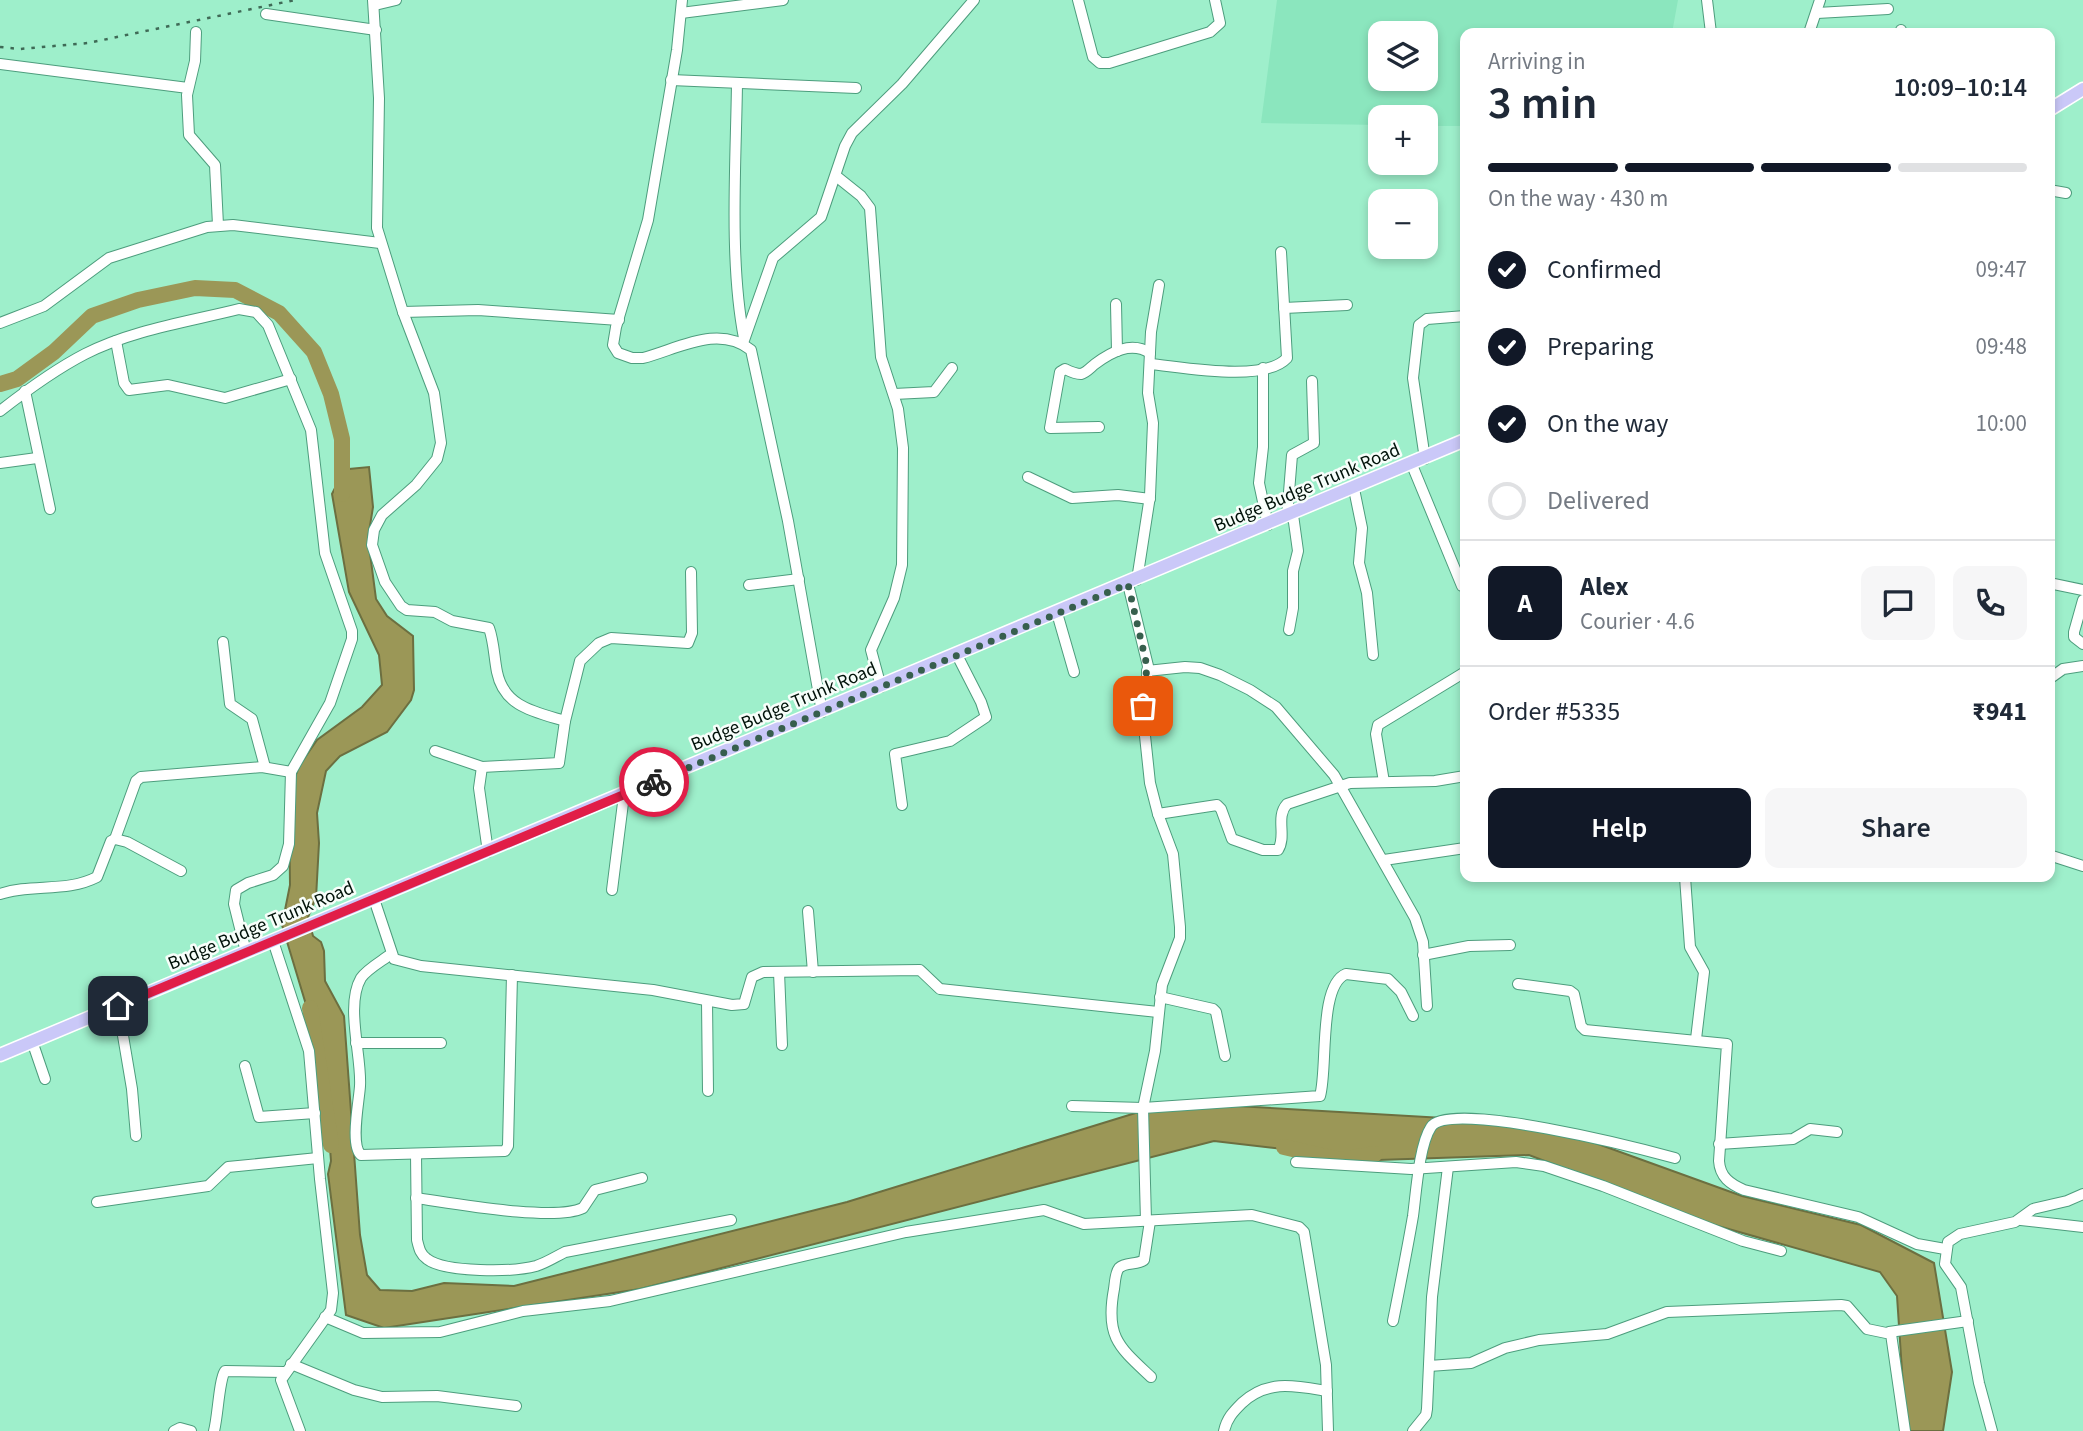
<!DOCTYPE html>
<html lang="en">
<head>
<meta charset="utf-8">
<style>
  :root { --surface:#fff; --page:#f6f6f7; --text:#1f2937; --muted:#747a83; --line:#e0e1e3; --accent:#111827 }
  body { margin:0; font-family:"Source Sans 3",sans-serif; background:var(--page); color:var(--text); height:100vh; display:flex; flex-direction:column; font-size:26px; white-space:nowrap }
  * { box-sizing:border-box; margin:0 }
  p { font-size:23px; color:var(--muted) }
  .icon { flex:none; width:38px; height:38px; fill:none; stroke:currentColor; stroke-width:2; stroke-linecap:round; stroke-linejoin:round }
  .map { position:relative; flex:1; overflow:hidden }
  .details { position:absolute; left:1460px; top:28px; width:595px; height:854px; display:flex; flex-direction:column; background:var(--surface); border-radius:14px; box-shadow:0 4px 10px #0003 }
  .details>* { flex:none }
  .buttons { position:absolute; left:1368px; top:21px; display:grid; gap:14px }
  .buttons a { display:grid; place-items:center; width:70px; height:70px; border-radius:14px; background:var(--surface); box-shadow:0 4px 10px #0003; font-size:35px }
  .pin { position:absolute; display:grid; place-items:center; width:60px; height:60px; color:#fff; margin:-30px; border-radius:14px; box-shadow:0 4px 10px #0006 }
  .courier { position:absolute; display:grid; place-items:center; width:70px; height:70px; margin:-35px; border:5px solid #e11d48; border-radius:50%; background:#fff; color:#222; box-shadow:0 2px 9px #0007 }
  .headline em { font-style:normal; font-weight:600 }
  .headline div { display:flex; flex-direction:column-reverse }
  .headline { display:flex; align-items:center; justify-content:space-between; height:119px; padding:0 28px }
  h1 { font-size:46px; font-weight:600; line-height:52px }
  .bar { display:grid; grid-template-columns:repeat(4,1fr); gap:10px 7px; align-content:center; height:84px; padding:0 28px }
  .bar i { height:9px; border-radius:5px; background:var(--line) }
  .bar .current { background:var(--accent) }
  .bar p { grid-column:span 4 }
  .line { display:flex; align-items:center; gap:18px; padding:0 28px; border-top:2px solid var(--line) }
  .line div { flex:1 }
  .round { display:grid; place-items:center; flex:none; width:74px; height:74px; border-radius:14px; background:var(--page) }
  ol { padding:0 28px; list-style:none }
  li { display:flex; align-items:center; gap:21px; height:77px }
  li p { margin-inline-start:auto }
  li .icon { padding:7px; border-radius:50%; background:var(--accent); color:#fff; stroke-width:4 }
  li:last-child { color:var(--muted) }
  li i { width:38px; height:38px; border:4px solid var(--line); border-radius:50% }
  .cta { display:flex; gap:14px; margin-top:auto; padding:14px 28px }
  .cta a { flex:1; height:80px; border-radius:14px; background:var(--accent); color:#fff; font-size:28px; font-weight:600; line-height:80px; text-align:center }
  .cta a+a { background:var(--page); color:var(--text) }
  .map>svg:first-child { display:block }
  .built { fill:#8be6be; fill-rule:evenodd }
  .water { fill:#9b9757; stroke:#6c6f40; stroke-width:2 }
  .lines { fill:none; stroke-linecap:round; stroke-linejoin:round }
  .river { stroke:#9b9757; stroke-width:16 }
  .minor-casing { stroke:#4d9d7d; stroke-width:12 }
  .major-casing { stroke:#fff; stroke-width:15 }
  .minor { stroke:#fff; stroke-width:10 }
  .major { stroke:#cac8f8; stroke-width:12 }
  .rail { stroke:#3f6a56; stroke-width:2.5; stroke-dasharray:3.5 7; stroke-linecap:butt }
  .done { stroke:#375f4d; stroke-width:7; stroke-dasharray:0 12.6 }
  .route { stroke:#e11d48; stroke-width:9 }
  .labels { text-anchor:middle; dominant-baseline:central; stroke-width:5; stroke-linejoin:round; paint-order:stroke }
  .street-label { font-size:19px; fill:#001209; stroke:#f7fefa }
</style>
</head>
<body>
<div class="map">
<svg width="2083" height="1431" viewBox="0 0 2083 1431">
  <rect width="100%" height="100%" fill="#9eefcb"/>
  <path class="built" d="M1277 0H1678L1672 33H1465V126H1426V117H1381V125L1261 123ZM1381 33H1426V79H1381Z"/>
  <path class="water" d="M369 467 373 507 368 538 376 599 387 616 413 636 414 690 411 700 387 732 340 756 326 771 317 813 319 843 316 898 308 917 313 936 321 942 324 951 325 981 344 1016 360 1235 367 1275 380 1290 412 1291 444 1283 514 1286 847 1202 1142 1111 1219 1105 1530 1123 1551 1127 1742 1196 1861 1225 1934 1263 1952 1372 1943 1431H1906L1897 1296 1880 1272 1711 1224 1529 1155 1378 1160 1214 1141 640 1289 384 1328 346 1315 328 1174 331 1161 323 1061 282 925 290 885 289 794 299 766 317 740 362 707 382 685 379 655 349 592 332 494 341 476 349 469Z"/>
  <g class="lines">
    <g class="river">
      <path d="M0 384 17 379 54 352 92 316 138 300 195 288 235 290 279 313 314 352 331 394 342 439V494"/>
      <path d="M310 1008 331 1145"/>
      <path d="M1284 1147 1340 1160 1375 1154"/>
    </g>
    <g class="minor-casing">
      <g id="minor">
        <path d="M373 0 379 98 377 228 403 312 434 393 441 443 437 459 416 485 382 515 374 530 372 545 385 582 401 606 407 610 435 612 452 621 489 628C494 642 494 657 497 672 504 707 535 712 565 721"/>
        <path d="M682 0 677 50 648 220 616 327 613 345 618 353 632 358H643C678 349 718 324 751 350L788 521 822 712"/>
        <path d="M1078 0 1093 57 1100 63H1109L1210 32 1220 23 1215 0"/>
        <path d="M1707 0 1711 33"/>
        <path d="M375 5 396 0"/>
        <path d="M681 13 783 0"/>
        <path d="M1817 13 1888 9"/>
        <path d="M266 14 376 30"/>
        <path d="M196 32 195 61 187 95 189 135 215 165 218 225"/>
        <path d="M1809 33 1820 0"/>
        <path d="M1901 33V30"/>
        <path d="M0 64 188 88"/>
        <path d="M671 80 856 88"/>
        <path d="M737 83C736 162 729 261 744 338"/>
        <path d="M836 176 861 196 870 208 881 357 898 409 903 448 902 565 894 598 871 650 881 687"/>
        <path d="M2049 190 2066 193"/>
        <path d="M1116 304 1117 351"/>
        <path d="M1284 308 1347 305"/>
        <path d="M403 312 478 310 619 320"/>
        <path d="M0 323 44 306 109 258 207 227 233 225 380 243"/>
        <path d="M116 341 124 383 129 390 168 385 225 398 291 379"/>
        <path d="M743 343 773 258 821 217 845 146 852 133 902 84 974 0"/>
        <path d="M1150 364C1182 367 1264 383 1287 358L1281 252"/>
        <path d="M1263 368V447L1259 483 1268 525"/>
        <path d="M25 391 50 509"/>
        <path d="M894 394 934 392 952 368"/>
        <path d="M0 411C27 390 54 370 85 354 132 330 187 322 239 309L256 312 268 325 311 430 325 553 352 631V639L330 703 291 772 289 844 283 866 273 875 248 883 236 890 234 904 246 952"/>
        <path d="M1099 427 1050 428 1060 372 1065 369C1069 371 1076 374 1081 374 1086 373 1091 367 1095 364 1111 352 1131 341 1150 353"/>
        <path d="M1425 459 1413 378 1419 325 1427 319 1465 316"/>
        <path d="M0 463 37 458"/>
        <path d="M1412 465 1462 586"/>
        <path d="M1028 477 1072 498 1118 495 1150 499"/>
        <path d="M1354 489 1362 528 1359 563 1367 593 1373 655"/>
        <path d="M1287 517 1292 455 1314 443 1312 381"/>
        <path d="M1137 580 1150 496 1153 423 1148 393 1151 332 1159 285"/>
        <path d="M2049 583 2083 590"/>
        <path d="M1128 584 1148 666 1143 717 1150 783 1158 814 1173 854 1180 927V938L1162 985 1155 1051 1143 1108 1146 1221"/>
        <path d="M749 585 799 579"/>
        <path d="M2083 600 2074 632V637L2083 644"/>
        <path d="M1057 613 1074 672"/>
        <path d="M1289 630 1293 608V571L1298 551 1293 515"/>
        <path d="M223 642 230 704 252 719 265 767"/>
        <path d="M1147 671 1185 667 1200 668 1220 675 1250 690 1276 707 1334 775 1415 918 1423 942 1427 1006"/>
        <path d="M2049 679 2063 669 2083 666"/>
        <path d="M435 751 482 767 559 763 565 721 580 661 599 643 611 638 688 643 692 633 691 572"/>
        <path d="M482 767 479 788 488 852"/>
        <path d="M1384 782 1376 734 1378 725 1465 672"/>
        <path d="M902 805 895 754 950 741 986 717 981 702 957 655"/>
        <path d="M1158 814 1217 805 1221 809 1232 839 1263 850H1278C1287 836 1275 817 1287 804L1350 783 1435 781 1465 776"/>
        <path d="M115 839 136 781 141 777 262 767 291 772"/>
        <path d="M2049 855 2083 866"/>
        <path d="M1384 860 1465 848"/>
        <path d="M1685 877 1690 947 1704 972 1696 1039"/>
        <path d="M612 890 624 795"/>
        <path d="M0 894C32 883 66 893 97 877L111 841 115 839 127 842 181 871"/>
        <path d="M374 899 394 959 421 966 653 990 732 1005 744 1004 752 977 763 972 920 970 940 989 1158 1012"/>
        <path d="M808 911 813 972"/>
        <path d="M273 941 309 1051 320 1179 333 1293 331 1310 281 1380 300 1431"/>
        <path d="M391 954C382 961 367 969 361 978 345 1005 362 1057 360 1086 359 1102 350 1145 361 1155L505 1151 508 1146 512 975"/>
        <path d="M1423 955 1469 946 1510 945"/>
        <path d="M779 972 782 1045"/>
        <path d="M1518 984 1570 991 1574 994 1581 1026 1585 1030 1727 1044 1719 1161C1720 1177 1730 1184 1744 1190L1858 1217 1917 1244 1945 1249"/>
        <path d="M1160 997 1213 1009 1216 1012 1225 1056"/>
        <path d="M707 1001 708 1091"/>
        <path d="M118 1006 132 1089 136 1136"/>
        <path d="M32 1041 45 1079"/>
        <path d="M356 1043H441"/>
        <path d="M245 1066 259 1117 315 1113"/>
        <path d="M1072 1106 1143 1108 1320 1096C1328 1070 1318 985 1346 974L1388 979 1401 992 1413 1016"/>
        <path d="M1719 1144 1793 1139 1810 1129 1837 1132"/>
        <path d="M416 1154 417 1240C419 1248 420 1254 427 1259 445 1273 514 1272 536 1266 546 1263 555 1257 565 1252L731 1220"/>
        <path d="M1296 1162 1411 1169 1516 1162 1544 1166 1603 1186 1743 1241 1781 1251"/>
        <path d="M416 1198C452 1203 554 1222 583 1208L595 1190 642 1178"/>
        <path d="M97 1202 208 1186 228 1167 318 1158"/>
        <path d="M2021 1220 2083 1227"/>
        <path d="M1150 1221 1144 1260C1137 1265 1125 1262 1119 1268 1115 1273 1115 1283 1114 1289 1105 1337 1119 1347 1151 1377"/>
        <path d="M325 1317 363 1333 440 1332 523 1311 610 1301 906 1232 1044 1210 1084 1224 1252 1215 1299 1227 1304 1232 1326 1365 1328 1431"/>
        <path d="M1393 1321C1400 1286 1407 1251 1413 1216 1416 1194 1419 1145 1431 1127 1449 1099 1642 1149 1675 1158"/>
        <path d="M1889 1332 1968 1321"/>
        <path d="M291 1364 354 1390 382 1397 437 1396 516 1406"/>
        <path d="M1429 1366 1471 1363 1505 1348 1539 1340 1607 1334 1667 1312 1841 1305 1847 1306 1867 1329 1891 1334 1905 1431"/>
        <path d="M174 1431 180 1428 191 1431"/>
        <path d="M214 1431C218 1416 219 1380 225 1371L284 1372"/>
        <path d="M1224 1431C1227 1418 1233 1412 1242 1403 1268 1379 1296 1386 1327 1391"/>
        <path d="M1413 1431 1426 1415 1427 1409 1432 1297 1448 1167"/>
        <path d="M1992 1431 1979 1383 1961 1287 1945 1264 1948 1242 1960 1234 2015 1222 2033 1209 2067 1201 2083 1194"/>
      </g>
    </g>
    <g class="major-casing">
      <g id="major">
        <path d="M2049 110 2083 89"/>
        <path d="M0 1055 1465 440"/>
      </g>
    </g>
    <use href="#minor" class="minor"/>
    <use href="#major" class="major"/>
    <path class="rail" d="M0 47 20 49 88 43 295 0"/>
  </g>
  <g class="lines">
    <path class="done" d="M654 782 1128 584 1147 666 1143 706"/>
    <path class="route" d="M118 1006 654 782"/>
  </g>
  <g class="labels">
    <g class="street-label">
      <text transform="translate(1307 488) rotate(-23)">Budge Budge Trunk Road</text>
      <text transform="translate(784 707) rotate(-23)">Budge Budge Trunk Road</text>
      <text transform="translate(261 926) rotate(-23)">Budge Budge Trunk Road</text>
    </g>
  </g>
</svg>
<div class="buttons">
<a><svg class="icon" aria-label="layers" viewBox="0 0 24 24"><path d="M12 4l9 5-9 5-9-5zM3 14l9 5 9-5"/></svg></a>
<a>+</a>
<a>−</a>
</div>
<div class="pin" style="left:1143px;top:706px;background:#ea580c"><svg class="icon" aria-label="bag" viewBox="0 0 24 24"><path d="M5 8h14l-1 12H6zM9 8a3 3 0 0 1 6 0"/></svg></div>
<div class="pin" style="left:118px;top:1006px;background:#1f2937"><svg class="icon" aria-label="home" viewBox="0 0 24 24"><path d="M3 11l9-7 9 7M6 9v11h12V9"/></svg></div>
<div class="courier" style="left:654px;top:782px"><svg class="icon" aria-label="bike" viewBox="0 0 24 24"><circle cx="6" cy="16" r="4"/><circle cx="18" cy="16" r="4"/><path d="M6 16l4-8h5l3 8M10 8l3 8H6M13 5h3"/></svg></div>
<section class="details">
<div class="headline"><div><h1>3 min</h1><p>Arriving in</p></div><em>10:09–10:14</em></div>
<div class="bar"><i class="current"></i><i class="current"></i><i class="current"></i><i></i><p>On the way · 430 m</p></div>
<ol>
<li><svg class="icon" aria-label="check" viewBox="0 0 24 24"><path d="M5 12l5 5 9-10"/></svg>Confirmed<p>09:47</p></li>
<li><svg class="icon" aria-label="check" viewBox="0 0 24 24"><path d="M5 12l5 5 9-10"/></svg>Preparing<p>09:48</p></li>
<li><svg class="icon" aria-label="check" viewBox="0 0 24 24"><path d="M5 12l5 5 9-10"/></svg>On the way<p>10:00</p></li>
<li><i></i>Delivered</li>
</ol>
<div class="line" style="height:126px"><b class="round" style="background:var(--accent);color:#fff">A</b><div><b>Alex</b><p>Courier · 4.6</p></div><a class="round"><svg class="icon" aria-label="chat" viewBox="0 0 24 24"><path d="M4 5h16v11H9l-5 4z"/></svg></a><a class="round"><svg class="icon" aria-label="phone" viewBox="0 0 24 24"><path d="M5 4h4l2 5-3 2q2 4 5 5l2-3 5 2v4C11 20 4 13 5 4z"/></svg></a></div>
<div class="line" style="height:91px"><div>Order #5335</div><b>₹941</b></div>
<div class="cta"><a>Help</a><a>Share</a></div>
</section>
</div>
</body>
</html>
